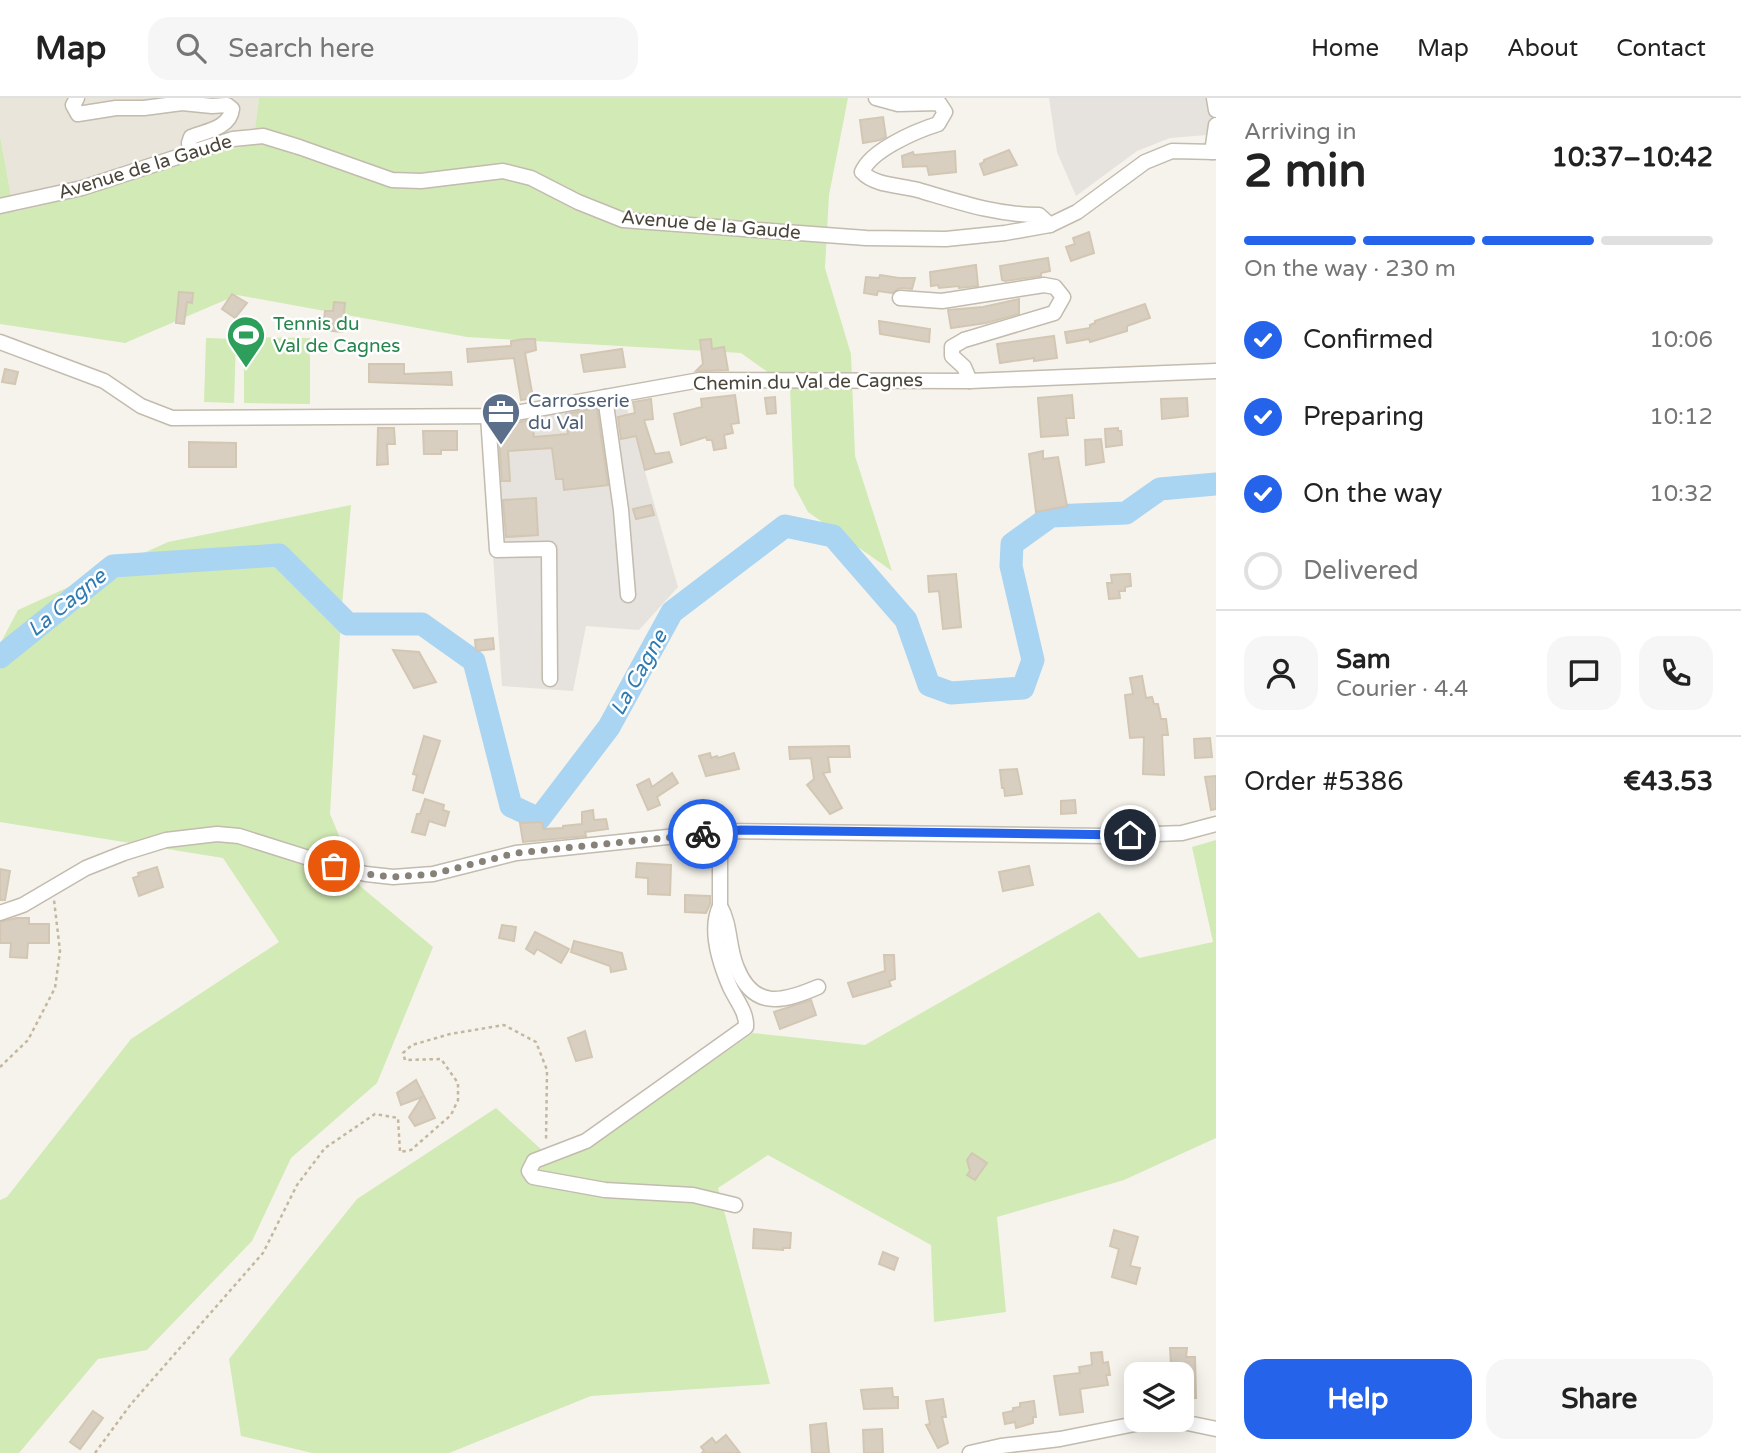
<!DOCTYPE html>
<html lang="en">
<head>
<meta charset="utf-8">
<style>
  :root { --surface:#fff; --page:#f6f6f6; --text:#222; --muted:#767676; --line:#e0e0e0; --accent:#2563eb }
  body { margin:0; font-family:"Varela Round",sans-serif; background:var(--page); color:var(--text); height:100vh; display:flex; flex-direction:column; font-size:26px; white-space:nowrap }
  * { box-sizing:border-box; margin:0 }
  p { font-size:23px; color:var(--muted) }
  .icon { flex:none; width:38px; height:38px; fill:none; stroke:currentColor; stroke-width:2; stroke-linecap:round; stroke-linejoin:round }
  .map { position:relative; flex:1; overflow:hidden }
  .sheet { display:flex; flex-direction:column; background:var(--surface); width:525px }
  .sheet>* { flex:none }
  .fabs { position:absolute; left:1124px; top:1264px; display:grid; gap:14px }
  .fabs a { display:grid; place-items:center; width:70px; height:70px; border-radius:14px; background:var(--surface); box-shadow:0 4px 18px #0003; font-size:35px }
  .pin { position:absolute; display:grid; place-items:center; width:60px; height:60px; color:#fff; margin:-30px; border:4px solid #fff; border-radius:50%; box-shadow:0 2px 7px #0007 }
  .courier { position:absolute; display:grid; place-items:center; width:70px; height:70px; margin:-35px; border:5px solid #2563eb; border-radius:50%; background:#fff; color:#222; box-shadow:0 2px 9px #0007 }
  .headline em { font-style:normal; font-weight:700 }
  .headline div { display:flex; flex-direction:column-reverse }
  .headline { display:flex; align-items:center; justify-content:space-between; height:119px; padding:0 28px }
  h1 { font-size:46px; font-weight:700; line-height:52px }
  .bar { display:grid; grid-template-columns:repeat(4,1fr); gap:10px 7px; align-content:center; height:84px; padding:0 28px }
  .bar i { height:9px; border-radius:5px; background:var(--line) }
  .bar .selected { background:var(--accent) }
  .bar p { grid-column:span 4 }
  .line { display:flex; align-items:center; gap:18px; padding:0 28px; border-top:2px solid var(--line) }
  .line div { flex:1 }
  .round { display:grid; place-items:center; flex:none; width:74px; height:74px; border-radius:21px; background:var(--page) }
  ol { padding:0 28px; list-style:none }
  li { display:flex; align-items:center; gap:21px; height:77px }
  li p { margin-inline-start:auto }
  li .icon { padding:7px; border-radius:50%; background:var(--accent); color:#fff; stroke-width:4 }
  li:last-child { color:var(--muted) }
  li i { width:38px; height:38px; border:4px solid var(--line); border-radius:50% }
  .primary-button { display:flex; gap:14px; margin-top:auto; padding:14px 28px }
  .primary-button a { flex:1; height:80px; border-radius:21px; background:var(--accent); color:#fff; font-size:28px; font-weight:700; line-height:80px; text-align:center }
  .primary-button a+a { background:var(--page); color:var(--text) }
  header { display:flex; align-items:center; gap:42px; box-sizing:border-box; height:98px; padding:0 35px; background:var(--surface); border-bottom:2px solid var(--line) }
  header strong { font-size:33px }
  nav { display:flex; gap:38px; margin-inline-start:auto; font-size:24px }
  .search { width:490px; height:63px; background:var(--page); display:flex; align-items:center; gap:18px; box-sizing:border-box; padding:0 24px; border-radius:21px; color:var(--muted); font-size:26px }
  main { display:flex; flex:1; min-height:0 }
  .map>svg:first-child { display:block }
  .residential { fill:#eae5da }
  .industrial { fill:#e6e2dd }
  .green { fill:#d2eab5 }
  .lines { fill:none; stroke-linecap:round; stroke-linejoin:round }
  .river { stroke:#a9d4f2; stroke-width:23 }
  .building { fill:#d8cfc1; stroke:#d3c7b4; stroke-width:2 }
  .minor-casing { stroke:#c2bbae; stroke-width:17 }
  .path { stroke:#c4b79f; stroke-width:2.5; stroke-dasharray:3.5 3.5; stroke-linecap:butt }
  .minor { stroke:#fff; stroke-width:14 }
  .done { stroke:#878178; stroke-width:7; stroke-dasharray:0 12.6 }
  .route { stroke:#2563eb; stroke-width:9 }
  .labels { text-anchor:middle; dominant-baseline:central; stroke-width:5; stroke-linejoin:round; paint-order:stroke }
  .street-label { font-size:19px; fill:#4b4439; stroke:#fff }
  .leisure-label { font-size:19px; fill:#27864d; stroke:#fff; text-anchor:start }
  .service-label { font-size:19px; fill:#4e5e75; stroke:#fff; text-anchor:start }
  .water-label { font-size:21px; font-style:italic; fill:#2e7ab2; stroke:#fff }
</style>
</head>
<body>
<header>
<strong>Map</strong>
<div class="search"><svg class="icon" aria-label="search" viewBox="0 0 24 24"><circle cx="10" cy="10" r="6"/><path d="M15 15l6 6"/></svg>Search here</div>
<nav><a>Home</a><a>Map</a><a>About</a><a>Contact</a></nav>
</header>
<main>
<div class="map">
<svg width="1216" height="1355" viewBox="0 0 1216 1355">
  <rect width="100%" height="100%" fill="#f6f3ec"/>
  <path class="residential" d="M0 0H259L253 46 184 63 78 99 14 114 0 38Z"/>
  <g class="industrial">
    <path d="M1049 0H1216V39L1207 37 1170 40 1137 53 1076 98 1057 54Z"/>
    <path d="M625 304 678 489 639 532 586 528 573 593 502 588 484 326Z"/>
  </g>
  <g class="green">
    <path d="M259 0H848L829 97 825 170 851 256 855 358 892 473 808 414 794 388 790 290 741 255 467 239 237 197 125 245 0 226V38L14 114 78 99 184 63 253 46Z"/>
    <path d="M244 239 310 240V306L244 305Z"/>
    <path d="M206 240 236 241 234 305 204 304Z"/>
    <path d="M351 407 341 519 330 716 360 788 433 849 377 985 291 1060 252 1143 147 1252 98 1261 19 1355H0V1102L7 1099 131 941 279 844 223 760 0 724V546L18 512 168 444Z"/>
    <path d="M1216 742V1040L1124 1082 997 1119 1006 1214 934 1224 931 1147 768 1057 718 1090 770 1286 591 1298 449 1355H312L241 1338 229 1261 357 1101 496 1010 555 1064 653 1005 753 935 865 947 1099 814 1139 860 1213 844 1192 749Z"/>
  </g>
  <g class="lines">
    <path class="river" d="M0 559 113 468 279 457 348 526H422L474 563 511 708 539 721 609 629 672 514 785 428 833 438 906 522 929 587 951 595 1023 590 1033 562 1011 468 1012 446 1051 418 1126 415 1160 391 1216 386"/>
  </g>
  <g class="building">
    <path d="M883 19 886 39 880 42 863 45 860 22Z"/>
    <path d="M1009 52 1017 67 984 77 980 66 984 64V62Z"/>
    <path d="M955 53 956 74 929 77 927 68 903 69 902 58 913 54 914 57Z"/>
    <path d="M1089 134 1094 155 1071 163 1066 149 1075 146 1073 140Z"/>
    <path d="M1048 160 1050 173 1041 175V178L1005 183 1002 182 1000 168Z"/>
    <path d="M976 167 978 188 959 190V188L939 190 938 187 931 188 930 174Z"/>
    <path d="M880 177 899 180H915L912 191 900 190 892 195 878 193 877 197 864 195 866 179 879 180Z"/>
    <path d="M179 194 193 195 192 205 187 204 184 226 176 225Z"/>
    <path d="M232 196 247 205 235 220 222 211Z"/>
    <path d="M1019 201V216L986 225 951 230 948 212 983 209Z"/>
    <path d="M334 204 345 205 342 234 323 232 325 213H333Z"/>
    <path d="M1145 206 1150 220 1127 228V233L1090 244 1089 241 1067 245 1065 234 1090 230V227L1095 225V223Z"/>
    <path d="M879 223 930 231 929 244 880 236Z"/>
    <path d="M1054 238 1057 260 1034 263V260L1000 265 997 246Z"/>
    <path d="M525 241H535L536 252 525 255 533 300 521 302 514 260 468 264 467 251 511 248V243Z"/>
    <path d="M711 241 712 251 724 249 728 272 696 273 703 266 700 242Z"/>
    <path d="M622 251 625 269 584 274 581 257Z"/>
    <path d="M369 266H404V276L451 274 452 287 369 284Z"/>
    <path d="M5 271 18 274 15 286 2 284Z"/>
    <path d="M735 297 739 325 731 326 733 335 724 337 726 350 714 352 712 342H707L706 339 681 347 674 316 702 309 701 301Z"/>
    <path d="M1072 297 1074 320H1066L1068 337 1041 339 1038 300Z"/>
    <path d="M775 299 776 315 767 316 765 300Z"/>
    <path d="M1187 300 1188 318 1162 321 1161 301Z"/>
    <path d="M651 301 653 321 644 322 655 356 669 354 672 364 645 372 636 338 621 341 618 319 635 315 633 304Z"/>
    <path d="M597 310 608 387 564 392 563 381H556L552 350 508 353 510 383H502L498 328 532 322 534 339 568 336 566 316Z"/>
    <path d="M378 330H394L395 346H387L388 366 377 367Z"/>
    <path d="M1118 330V333H1121L1122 347 1106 349 1105 331Z"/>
    <path d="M423 333H457V352H441V356H424Z"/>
    <path d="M1101 341 1104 364 1086 367 1085 342Z"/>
    <path d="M189 344 236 345V369H189Z"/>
    <path d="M1043 353V361L1058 359 1067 408 1036 414 1029 356Z"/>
    <path d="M536 400 538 437 506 439 503 402Z"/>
    <path d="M651 407 654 417 636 421 633 411Z"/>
    <path d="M956 476 961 529 943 531 939 493 929 494 928 478Z"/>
    <path d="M1126 476H1130L1131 488 1125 489V493H1119L1120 500 1109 501 1107 485H1112L1111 477Z"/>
    <path d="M493 540 494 551 476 553 475 542Z"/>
    <path d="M393 552 419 554 436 584 414 590Z"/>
    <path d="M1142 578 1146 600 1152 599 1154 606H1158L1161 621H1166L1168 637H1162L1164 677 1143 676 1144 639 1130 640 1125 597 1133 596 1130 580Z"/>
    <path d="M424 638 440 643 423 695 413 692 417 677 413 676Z"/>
    <path d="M1210 640 1212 659 1195 660 1194 641Z"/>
    <path d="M849 648 850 659H828L830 674 823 675 842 710 830 716 807 687 814 681 811 660 790 661 789 649Z"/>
    <path d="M710 655 711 660 717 658 718 660 734 655 739 671 706 678 699 658Z"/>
    <path d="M1017 671 1022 696 1005 698 1004 690H1002L1000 672Z"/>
    <path d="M672 675 678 685 657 699 660 707 648 712 637 687 649 681 652 689Z"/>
    <path d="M1216 678V711L1211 712 1205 679Z"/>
    <path d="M425 701 444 707 443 712 449 714 445 728 429 723 425 737 412 734 417 716H420Z"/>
    <path d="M1075 702 1076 715 1061 716V703Z"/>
    <path d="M593 712 594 722 606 721 608 731 585 734 586 738 523 744 520 725 542 724 543 731 563 730V728L582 726V714Z"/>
    <path d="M336 745 355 749 353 759 334 754Z"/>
    <path d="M637 765 671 767 670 797 648 796V780L636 779Z"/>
    <path d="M1029 768 1033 787 1003 793 999 774Z"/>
    <path d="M157 769 163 789 139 798 133 780 139 778 138 775Z"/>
    <path d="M0 771 10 773 5 802H0Z"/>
    <path d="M685 797 710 798V806L706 815 685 814Z"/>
    <path d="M16 820H29V826H49V845H28L27 860 10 859 11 845H0V824Z"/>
    <path d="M502 827 516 829 514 843 499 840Z"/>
    <path d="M535 834 569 851 561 865 537 851 534 856 526 851Z"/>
    <path d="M574 843 622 855 626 871 611 874 610 868 571 854Z"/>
    <path d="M884 857H894L895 881 889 883 891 888 853 899 848 885 885 873Z"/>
    <path d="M811 902 816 917 780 931 774 914Z"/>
    <path d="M585 933 592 959 576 963 568 940Z"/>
    <path d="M416 982 435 1020 415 1028 409 1019 422 999 401 1007 397 995Z"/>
    <path d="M972 1055 987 1065 975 1082 967 1077 970 1073 967 1062Z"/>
    <path d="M754 1131 791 1135 790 1150H783V1152L753 1150Z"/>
    <path d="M1114 1132 1138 1139 1130 1168 1140 1170 1136 1186 1112 1179 1119 1151 1110 1148Z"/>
    <path d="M883 1154 898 1160 894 1172 879 1166Z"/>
    <path d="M1170 1250H1187L1186 1259H1195L1196 1300H1182L1181 1276H1175V1267H1171Z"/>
    <path d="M1102 1254 1103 1265 1108 1264 1110 1277H1106L1108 1287 1080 1291 1083 1314 1060 1317 1054 1278 1080 1275 1079 1269 1092 1267 1091 1255Z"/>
    <path d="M892 1290 893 1299H898V1310L864 1311 861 1292Z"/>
    <path d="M943 1301 946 1319H942L948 1345 938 1350 926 1327 930 1326 926 1303Z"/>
    <path d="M1034 1303 1036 1319H1033V1325L1016 1330 1015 1324 1005 1326 1003 1315 1013 1313V1310L1020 1309V1305Z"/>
    <path d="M93 1313 103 1320 80 1351 70 1344Z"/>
    <path d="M826 1325 829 1355H812L810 1327Z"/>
    <path d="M882 1331 883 1355H864L863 1332Z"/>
    <path d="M726 1337 740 1355H702L704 1353 701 1349 712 1340 716 1345Z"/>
  </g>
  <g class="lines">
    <g class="minor-casing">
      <g id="minor">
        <path d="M77 0 73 7 78 16 116 10H144L182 5 212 8 227 7 232 11C230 30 206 33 191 39L189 45 191 55"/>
        <path d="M876 0 898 6 939 5 945 14 938 26C916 33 871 52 862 74 875 88 900 87 918 92 959 104 996 117 1039 117L1050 127"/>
        <path d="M1214 0 1216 12"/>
        <path d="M1212 54 1216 27"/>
        <path d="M0 108 82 90 233 41 263 38 299 49 392 82 421 83 503 73 531 80 578 104 623 122 866 140 946 141 1005 135 1050 127 1077 114 1145 64 1172 53 1216 54"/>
        <path d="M900 200 942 203 1044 187 1055 189 1063 199 1054 215 964 242 952 249V258L964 269 970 283"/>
        <path d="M0 244 104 283 141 308 172 320 499 318 700 282 970 283 1216 273"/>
        <path d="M605 299 621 412 628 497"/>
        <path d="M488 318 497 452 549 451 550 581"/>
        <path d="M724 733 720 761V808C709 831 720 866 730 889 736 902 747 914 746 929L586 1043 534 1063 529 1073 533 1079 605 1092 693 1097 735 1107"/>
        <path d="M720 808C731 827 728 850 737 870 754 913 785 903 818 889"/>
        <path d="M0 815 23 807 86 770 124 755 166 742 217 736 239 738 334 768 366 776 393 779 433 776 516 755 724 733 1104 738 1182 735 1216 726"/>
        <path d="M970 1355 1001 1348 1060 1341 1155 1322H1173L1216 1331"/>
      </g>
    </g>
    <g class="path">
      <path d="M0 969 28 942 55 890 60 853 54 802"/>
      <path d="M95 1355 131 1306 263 1155 297 1087 325 1050 375 1016 398 1020 400 1054 411 1052 451 1017 458 1002V985L441 961 405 962 403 955 412 947 450 936 504 927 536 944 547 972 546 1044"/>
    </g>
    <use href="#minor" class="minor"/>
  </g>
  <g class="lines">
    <path class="done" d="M334 768 366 776 393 779 433 776 516 755 703 736"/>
    <path class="route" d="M703 736 741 732 1130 737"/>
  </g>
  <defs>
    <g id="stadium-pin" transform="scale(2.0125)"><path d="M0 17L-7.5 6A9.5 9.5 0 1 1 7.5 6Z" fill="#2e9e5b" stroke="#fff"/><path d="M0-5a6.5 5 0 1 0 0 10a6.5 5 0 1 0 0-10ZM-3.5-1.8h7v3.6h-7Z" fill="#fff"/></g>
    <g id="office-pin" transform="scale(2.0125)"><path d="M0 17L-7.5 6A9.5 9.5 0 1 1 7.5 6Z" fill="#5c6f8a" stroke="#fff"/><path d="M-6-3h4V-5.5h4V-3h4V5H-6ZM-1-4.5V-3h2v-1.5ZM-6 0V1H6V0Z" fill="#fff"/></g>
  </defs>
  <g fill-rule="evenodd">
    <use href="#stadium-pin" x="246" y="237"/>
    <use href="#office-pin" x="501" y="314"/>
  </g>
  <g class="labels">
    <g class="street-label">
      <text transform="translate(145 69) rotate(-17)">Avenue de la Gaude</text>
      <text transform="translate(711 127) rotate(5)">Avenue de la Gaude</text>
      <text transform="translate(808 284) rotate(-1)">Chemin du Val de Cagnes</text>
    </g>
    <g class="leisure-label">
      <text x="273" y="226">Tennis du<tspan x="273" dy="22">Val de Cagnes</tspan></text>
    </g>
    <g class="service-label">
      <text x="528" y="303">Carrosserie<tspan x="528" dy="22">du Val</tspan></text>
    </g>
    <g class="water-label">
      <text transform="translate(67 505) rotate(-39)">La Cagne</text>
      <text transform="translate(639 575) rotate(-61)">La Cagne</text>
    </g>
  </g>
</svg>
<div class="fabs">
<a><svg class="icon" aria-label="layers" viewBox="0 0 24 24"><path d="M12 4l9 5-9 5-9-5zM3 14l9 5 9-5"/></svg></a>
</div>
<div class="pin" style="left:334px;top:768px;background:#ea580c"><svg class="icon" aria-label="bag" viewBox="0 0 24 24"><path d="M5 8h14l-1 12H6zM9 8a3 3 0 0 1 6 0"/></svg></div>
<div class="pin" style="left:1130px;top:737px;background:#1f2937"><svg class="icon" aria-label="home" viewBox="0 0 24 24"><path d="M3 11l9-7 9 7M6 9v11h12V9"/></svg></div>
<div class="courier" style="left:703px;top:736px"><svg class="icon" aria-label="bike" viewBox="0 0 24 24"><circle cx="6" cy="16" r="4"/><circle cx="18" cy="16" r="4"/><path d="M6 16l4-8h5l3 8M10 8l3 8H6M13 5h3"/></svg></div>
</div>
<section class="sheet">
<div class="headline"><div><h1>2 min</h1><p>Arriving in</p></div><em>10:37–10:42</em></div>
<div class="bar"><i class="selected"></i><i class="selected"></i><i class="selected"></i><i></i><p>On the way · 230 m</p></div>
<ol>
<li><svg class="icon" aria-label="check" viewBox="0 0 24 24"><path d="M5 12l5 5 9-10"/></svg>Confirmed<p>10:06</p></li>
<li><svg class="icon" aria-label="check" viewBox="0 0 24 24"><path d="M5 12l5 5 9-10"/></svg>Preparing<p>10:12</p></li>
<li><svg class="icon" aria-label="check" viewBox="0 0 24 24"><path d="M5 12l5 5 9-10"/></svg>On the way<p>10:32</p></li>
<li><i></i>Delivered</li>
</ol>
<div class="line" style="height:126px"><a class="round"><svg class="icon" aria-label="person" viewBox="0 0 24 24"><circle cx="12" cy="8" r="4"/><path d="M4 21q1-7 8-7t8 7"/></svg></a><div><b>Sam</b><p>Courier · 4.4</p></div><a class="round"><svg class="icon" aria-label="chat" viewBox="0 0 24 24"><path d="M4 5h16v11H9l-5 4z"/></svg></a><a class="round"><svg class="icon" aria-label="phone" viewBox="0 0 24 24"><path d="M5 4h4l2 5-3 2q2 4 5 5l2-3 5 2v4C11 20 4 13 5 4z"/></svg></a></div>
<div class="line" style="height:91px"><div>Order #5386</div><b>€43.53</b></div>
<div class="primary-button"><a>Help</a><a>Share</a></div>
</section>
</main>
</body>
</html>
